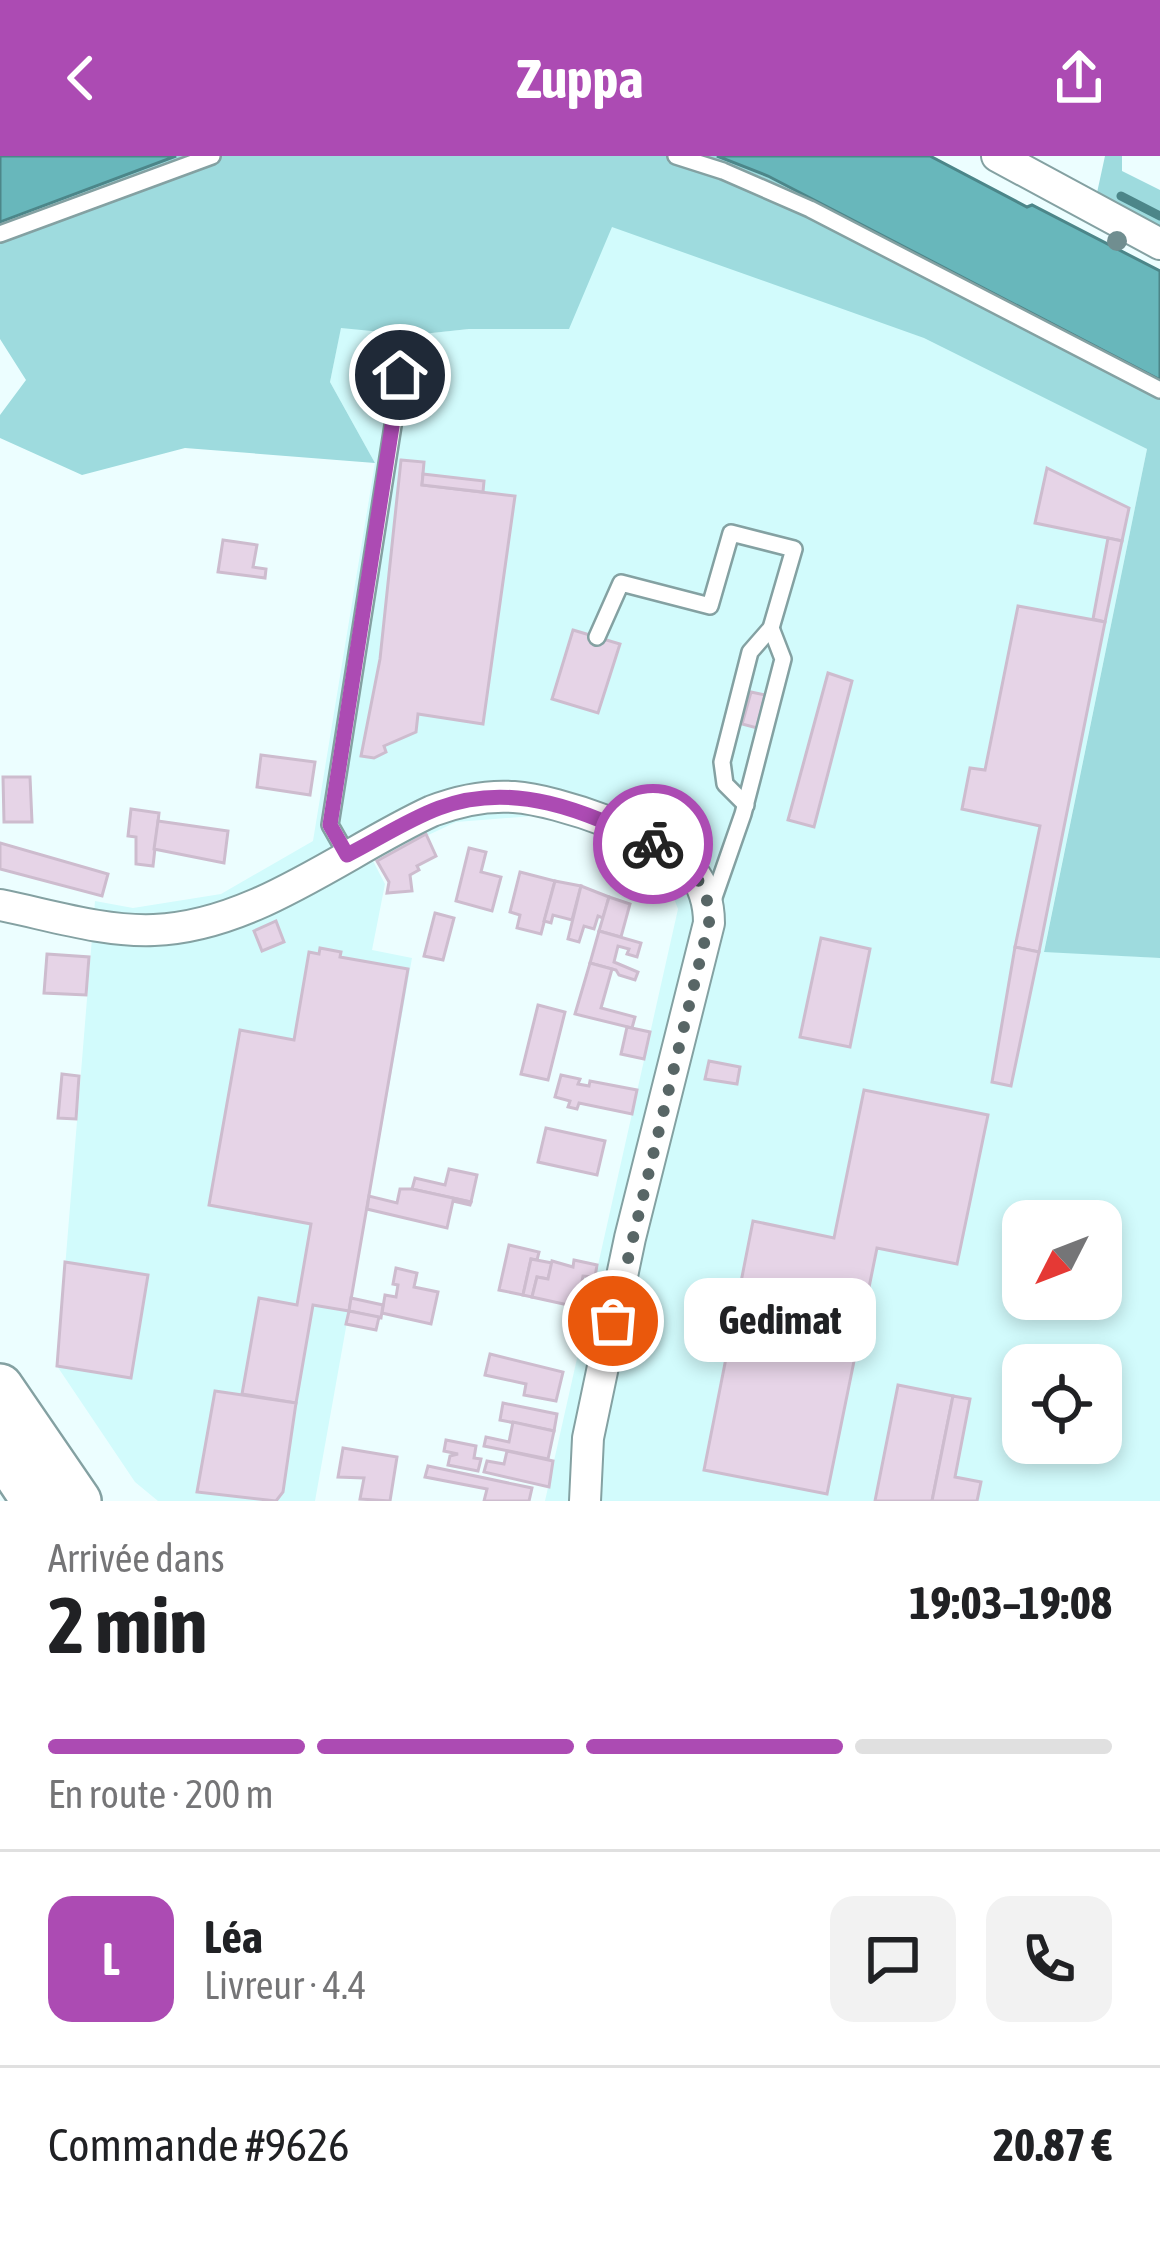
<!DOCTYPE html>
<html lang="fr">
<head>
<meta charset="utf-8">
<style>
  :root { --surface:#fff; --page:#f2f2f2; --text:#202124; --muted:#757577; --line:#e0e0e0; --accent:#ac4bb3 }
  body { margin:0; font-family:"Asap Condensed",sans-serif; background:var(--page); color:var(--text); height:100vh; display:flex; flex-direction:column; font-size:45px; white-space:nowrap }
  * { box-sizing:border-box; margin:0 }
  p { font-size:39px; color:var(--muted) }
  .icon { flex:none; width:66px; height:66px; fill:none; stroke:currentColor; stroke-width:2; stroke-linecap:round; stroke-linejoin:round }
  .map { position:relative; height:1345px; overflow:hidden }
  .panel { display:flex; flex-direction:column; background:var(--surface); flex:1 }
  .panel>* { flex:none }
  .needle { width:78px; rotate:228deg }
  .buttons { position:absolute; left:1002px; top:1044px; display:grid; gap:24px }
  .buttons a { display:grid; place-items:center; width:120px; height:120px; border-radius:24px; background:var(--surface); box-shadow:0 6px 18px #0003; font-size:60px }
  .pin { position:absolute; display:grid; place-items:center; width:102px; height:102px; color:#fff; margin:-51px; border:6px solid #fff; border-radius:50%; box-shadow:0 3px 12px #0007 }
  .courier { position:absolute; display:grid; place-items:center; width:120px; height:120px; margin:-60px; border:9px solid #ac4bb3; border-radius:50%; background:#fff; color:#222; box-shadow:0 3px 15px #0007 }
  .bubble { position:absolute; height:84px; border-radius:24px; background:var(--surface); box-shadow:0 6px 18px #0003; font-size:39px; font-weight:700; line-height:84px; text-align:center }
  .summary em { font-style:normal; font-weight:700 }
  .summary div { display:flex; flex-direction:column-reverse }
  .summary { display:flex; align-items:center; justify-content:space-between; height:204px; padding:0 48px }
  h1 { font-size:78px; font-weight:700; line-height:90px }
  .bar { display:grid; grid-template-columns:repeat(4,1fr); gap:18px 12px; align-content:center; height:144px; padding:0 48px }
  .bar i { height:15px; border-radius:9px; background:var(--line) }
  .bar .selected { background:var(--accent) }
  .bar p { grid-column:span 4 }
  .line { display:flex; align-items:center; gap:30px; padding:0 48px; border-top:3px solid var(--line) }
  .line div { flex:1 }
  .round { display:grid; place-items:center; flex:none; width:126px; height:126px; border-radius:24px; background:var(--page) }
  header { display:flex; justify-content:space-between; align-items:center; height:156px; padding:0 48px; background:var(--accent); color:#fff; font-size:54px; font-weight:700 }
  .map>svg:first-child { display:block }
  .built { fill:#d2fbfc; fill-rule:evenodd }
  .green { fill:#9edbde }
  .water { fill:#68b7bb; stroke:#4c8689; stroke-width:3 }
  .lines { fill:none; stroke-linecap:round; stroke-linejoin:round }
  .stream { stroke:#4c8689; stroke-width:9 }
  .building { fill:#e6d4e7; stroke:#cdbcce; stroke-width:3 }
  .lane-casing { stroke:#84a1a2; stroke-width:20 }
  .street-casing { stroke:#84a1a2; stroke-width:34 }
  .secondary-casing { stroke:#84a1a2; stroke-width:50 }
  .lane { stroke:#fff; stroke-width:15 }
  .street { stroke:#fff; stroke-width:30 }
  .secondary { stroke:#fff; stroke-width:45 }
  .tree { fill:#708e90 }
  .done { stroke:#586666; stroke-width:12; stroke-dasharray:0 21.6 }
  .route { stroke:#ac4bb3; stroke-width:15 }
</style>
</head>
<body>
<header><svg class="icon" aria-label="back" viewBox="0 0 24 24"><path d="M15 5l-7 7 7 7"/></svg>Zuppa<svg class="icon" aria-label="share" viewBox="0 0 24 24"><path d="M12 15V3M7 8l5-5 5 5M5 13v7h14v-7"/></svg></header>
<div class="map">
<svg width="1160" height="1345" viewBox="0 0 1160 1345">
  <rect width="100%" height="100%" fill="#ecfeff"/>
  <path class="built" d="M584 31 667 52 1147 293 1044 795 1160 802V1345H545L678 753 661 708 577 669 533 660 456 666 373 705 385 728 372 794 412 802 315 1345H158L135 1326 57 1210 95 745 133 752 221 738 313 685 375 307 330 226 341 171 413 179 469 173ZM1023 1065H1101V1143H1023ZM1023 1209H1101V1287H1023Z"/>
  <g class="green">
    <path d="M176 0H717L768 20 1160 224V802L1044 796 1147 293 924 182 612 71 569 173H469L413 179 341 172 330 226 375 307 185 292 82 319 0 282V259L26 224 0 183V66Z"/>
    <path d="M1105 0H1122V15L1160 34V80L1095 46Z"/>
  </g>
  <g class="water">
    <path d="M0 0H176L0 66Z"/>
    <path d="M717 0H930L1027 51 1032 49 1160 115V224L768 20Z"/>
  </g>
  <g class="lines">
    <path class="stream" d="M1121 40 1160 60"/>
  </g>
  <g class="building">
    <path d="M401 304 424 306 422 329 515 340 483 568 418 558 416 576 384 590 386 596 374 602 361 600 380 503Z"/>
    <path d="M1047 312 1129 352 1122 385 1035 367Z"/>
    <path d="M423 318 484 325 483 336 422 329Z"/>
    <path d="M1108 382 1122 385 1105 466 1093 463Z"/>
    <path d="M223 384 257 389 253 411 266 413 265 422 218 416Z"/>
    <path d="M1018 450 1105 466 1039 796 1015 791 1040 670 962 653 970 612 985 614Z"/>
    <path d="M573 474 620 488 598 557 552 543Z"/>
    <path d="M828 517 852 525 814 671 788 664Z"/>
    <path d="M751 536 765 539 757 572 742 568Z"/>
    <path d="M261 599 315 606 310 639 257 631Z"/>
    <path d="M3 621H30L32 666H4Z"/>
    <path d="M131 653 159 657 153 710 136 708V681L128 680Z"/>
    <path d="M158 665 228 675 224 707 154 693Z"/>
    <path d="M426 678 436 700 417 710 419 714 410 719 412 735 387 737 389 726 377 705Z"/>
    <path d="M0 687 108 718 102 740 0 713Z"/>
    <path d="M469 692 486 696 481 716 501 721 492 755 456 745Z"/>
    <path d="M520 716 555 725 541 778 517 772 520 759 510 756Z"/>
    <path d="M555 725 581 730 572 764 553 759 551 767 544 765Z"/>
    <path d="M581 730 609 741 603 762 598 760 594 773 584 770 579 786 568 783Z"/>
    <path d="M609 741 630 748 621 781 599 775Z"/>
    <path d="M435 757 454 762 443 804 424 800Z"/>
    <path d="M276 765 284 786 262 795 254 775Z"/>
    <path d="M599 775 641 787 637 801 627 798 629 793 618 790 614 806 638 816 635 824 619 819 616 814 590 807Z"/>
    <path d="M821 782 870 793 850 891 800 881Z"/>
    <path d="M1015 791 1039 796 1011 930 992 926Z"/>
    <path d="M320 792 341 796 340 801 408 813 349 1155 313 1149 296 1247 242 1238 259 1142 297 1149 311 1068 209 1049 240 874 294 884 309 796 319 798Z"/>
    <path d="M47 798 89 801 86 839 44 837Z"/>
    <path d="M590 807 612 813 601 852 635 861 632 872 575 858Z"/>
    <path d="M538 849 565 856 548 924 521 918Z"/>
    <path d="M627 871 650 876 644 903 621 898Z"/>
    <path d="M709 905 740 911 737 928 705 923Z"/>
    <path d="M62 918 79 920 76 963 58 962Z"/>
    <path d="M561 919 580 923 578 928 589 930 590 925 637 934 632 958 579 947 577 953 568 951 570 945 555 941Z"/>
    <path d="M864 934 988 959 957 1108 877 1092 827 1338 704 1314 753 1065 834 1082Z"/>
    <path d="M546 972 605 985 597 1019 538 1006Z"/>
    <path d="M449 1013 477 1019 471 1046 412 1033 415 1022 445 1029Z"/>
    <path d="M400 1033H412L471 1046 470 1049 453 1045 447 1072 367 1053 369 1040 397 1047Z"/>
    <path d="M509 1089 539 1096 537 1104 531 1103 523 1139 499 1134Z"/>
    <path d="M531 1103 552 1107 548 1123 537 1121 532 1141 523 1139Z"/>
    <path d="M574 1104 597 1109 595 1121 583 1120 577 1151 532 1141 537 1121 548 1123 552 1105 573 1111Z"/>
    <path d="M65 1106 148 1119 131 1222 57 1210Z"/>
    <path d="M396 1112 417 1117 414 1131 438 1136 431 1168 382 1157 385 1139 396 1141 398 1129 393 1128Z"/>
    <path d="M351 1142 383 1149 381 1162 349 1155Z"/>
    <path d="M349 1155 379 1161 376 1174 346 1168Z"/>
    <path d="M490 1198 563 1216 556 1245 524 1239 526 1228 485 1219Z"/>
    <path d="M898 1229 953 1240 932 1345H875Z"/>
    <path d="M215 1235 296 1247 283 1336 276 1345 197 1336Z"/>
    <path d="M953 1240 970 1243 955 1321 981 1326 977 1345H932Z"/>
    <path d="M503 1247 557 1258 554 1275 500 1264Z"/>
    <path d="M513 1266 554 1275 548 1303 484 1290 486 1281 509 1286Z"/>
    <path d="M446 1284 476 1290 474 1302 481 1303 478 1315 448 1309 450 1300 458 1298 444 1295Z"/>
    <path d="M343 1292 397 1301 390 1345 360 1343 364 1322 338 1321Z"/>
    <path d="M507 1295 553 1305 549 1331 484 1316 487 1305 504 1308Z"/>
    <path d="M428 1310 532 1332 529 1345H484L487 1333 425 1321Z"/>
  </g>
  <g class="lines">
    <g class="lane-casing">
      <g id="lane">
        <path d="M676 0 723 15 810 53 1160 234"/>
        <path d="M0 78 212 0"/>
        <path d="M597 481 621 427 710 450 731 377 794 393 771 472 750 496 722 606 725 628 746 649"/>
        <path d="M347 699 330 669 401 219"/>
        <path d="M712 747 743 658 783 503 771 472"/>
      </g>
    </g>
    <g class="street-casing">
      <g id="street">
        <path d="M997 0 1160 88"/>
        <path d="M0 749C50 759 103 776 154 774 255 770 343 696 432 655 458 645 485 639 514 641 558 644 664 680 692 715 704 730 709 748 709 767L630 1082 588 1282 585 1345"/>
      </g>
    </g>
    <g class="secondary-casing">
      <g id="secondary">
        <path d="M0 1231 78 1345"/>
        <path d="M0 1293 35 1345"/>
      </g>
    </g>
    <use href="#lane" class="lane"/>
    <use href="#street" class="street"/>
    <use href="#secondary" class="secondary"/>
  </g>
  <circle class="tree" cx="1117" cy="85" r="10"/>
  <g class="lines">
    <path class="done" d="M613 1165 709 767C711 727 686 705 653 688"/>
    <path class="route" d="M400 219 330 669 347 699C377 684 407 664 439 652 514 624 585 655 653 688"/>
  </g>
</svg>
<div class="buttons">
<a><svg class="needle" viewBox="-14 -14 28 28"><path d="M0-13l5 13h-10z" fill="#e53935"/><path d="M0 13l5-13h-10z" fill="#757577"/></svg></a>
<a><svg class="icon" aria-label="locate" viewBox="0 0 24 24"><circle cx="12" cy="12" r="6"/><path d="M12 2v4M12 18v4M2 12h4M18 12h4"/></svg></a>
</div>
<div class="pin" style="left:613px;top:1165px;background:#ea580c"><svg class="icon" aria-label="bag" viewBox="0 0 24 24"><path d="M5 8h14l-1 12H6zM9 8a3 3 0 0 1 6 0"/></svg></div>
<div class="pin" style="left:400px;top:219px;background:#1f2937"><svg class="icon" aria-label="home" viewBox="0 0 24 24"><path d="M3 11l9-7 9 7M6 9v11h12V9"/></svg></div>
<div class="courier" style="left:653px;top:688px"><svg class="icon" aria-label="bike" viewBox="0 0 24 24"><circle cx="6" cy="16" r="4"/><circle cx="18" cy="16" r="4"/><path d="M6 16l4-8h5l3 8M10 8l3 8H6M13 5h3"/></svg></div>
<div class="bubble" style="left:684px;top:1122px;width:192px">Gedimat</div>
</div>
<section class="panel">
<div class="summary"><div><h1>2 min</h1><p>Arrivée dans</p></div><em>19:03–19:08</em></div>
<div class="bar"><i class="selected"></i><i class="selected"></i><i class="selected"></i><i></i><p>En route · 200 m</p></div>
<div class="line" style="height:216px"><b class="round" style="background:var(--accent);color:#fff">L</b><div><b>Léa</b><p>Livreur · 4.4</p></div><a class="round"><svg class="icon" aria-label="chat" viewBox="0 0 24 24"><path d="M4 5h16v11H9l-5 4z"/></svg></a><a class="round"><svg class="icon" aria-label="phone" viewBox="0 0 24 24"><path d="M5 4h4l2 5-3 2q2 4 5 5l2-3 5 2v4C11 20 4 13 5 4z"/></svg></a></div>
<div class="line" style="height:156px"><div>Commande #9626</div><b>20.87 €</b></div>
</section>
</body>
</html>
